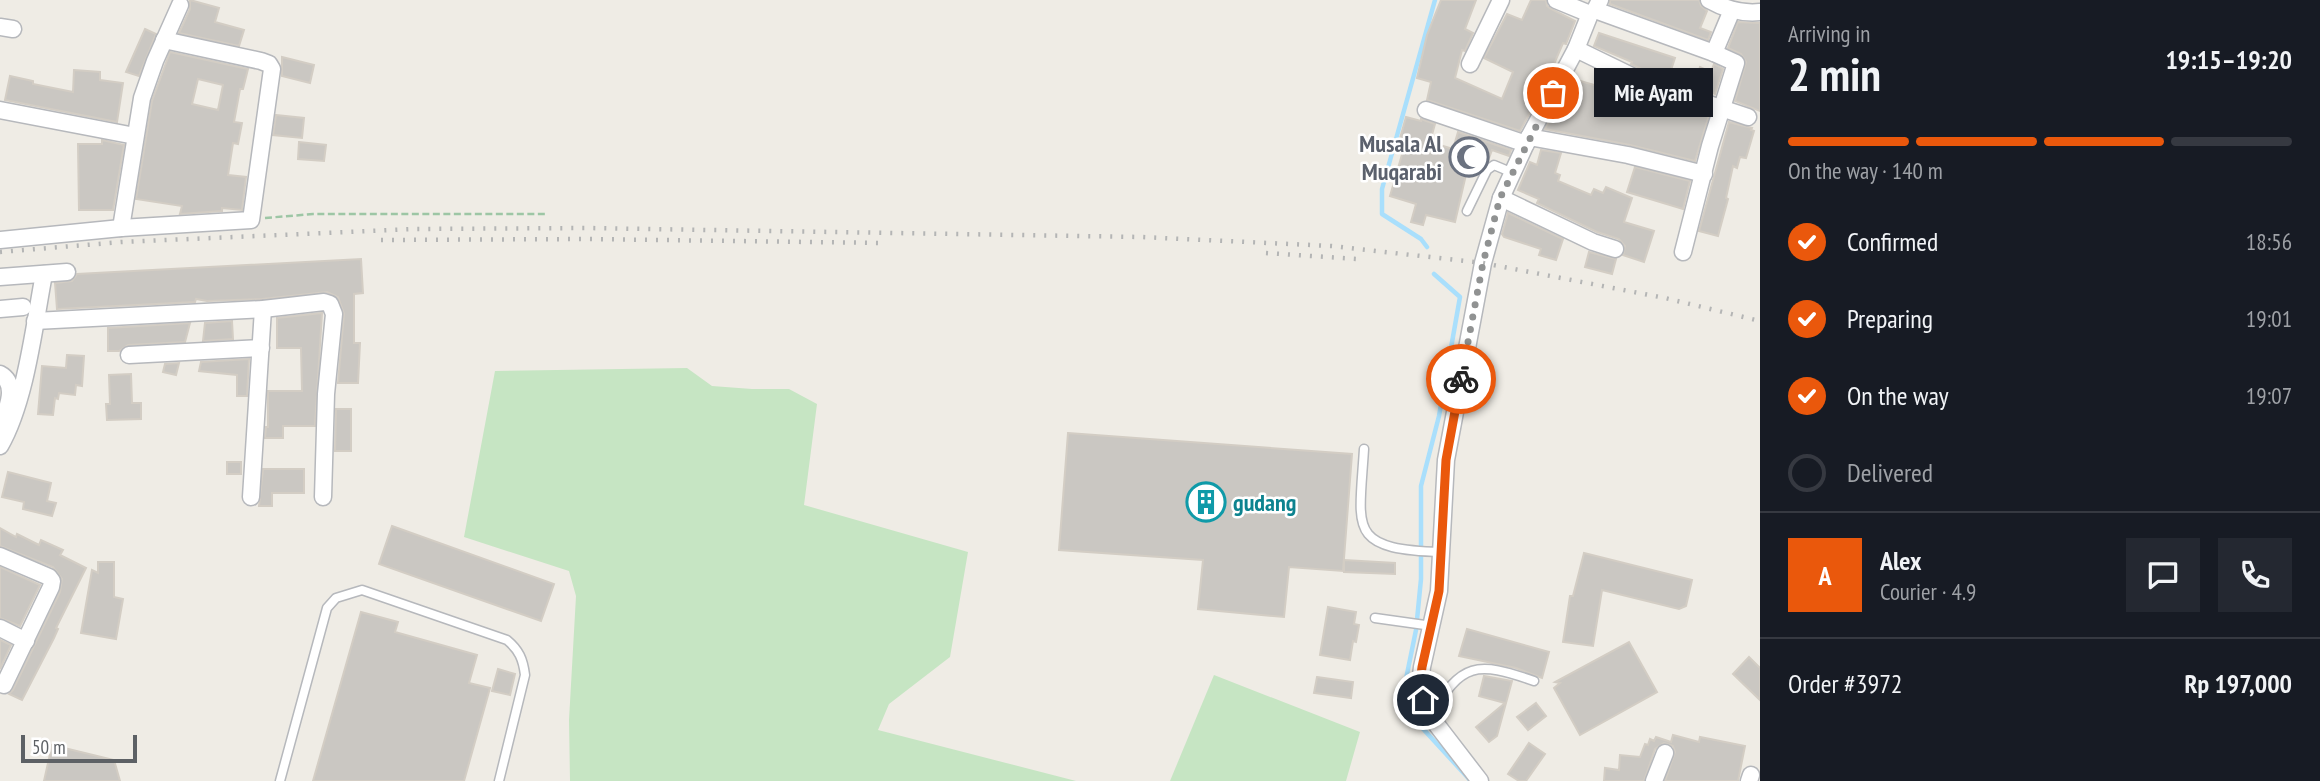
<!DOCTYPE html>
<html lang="en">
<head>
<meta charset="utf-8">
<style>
  :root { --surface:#171b24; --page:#242831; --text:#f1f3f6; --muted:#9ea1a6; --line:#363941; --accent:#ea580c }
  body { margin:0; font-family:"PT Sans Narrow",sans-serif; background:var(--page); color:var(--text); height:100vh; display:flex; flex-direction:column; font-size:26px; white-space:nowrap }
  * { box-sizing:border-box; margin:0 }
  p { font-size:23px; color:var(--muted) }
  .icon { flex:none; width:38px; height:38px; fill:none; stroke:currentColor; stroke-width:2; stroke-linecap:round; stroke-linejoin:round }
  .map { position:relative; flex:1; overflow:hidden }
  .side { display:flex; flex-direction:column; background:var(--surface); width:560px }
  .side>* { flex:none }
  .scale { position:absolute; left:21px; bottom:18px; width:116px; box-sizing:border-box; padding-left:7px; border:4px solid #5d6165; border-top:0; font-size:19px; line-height:24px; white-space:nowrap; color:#5d6165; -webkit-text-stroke:5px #fff; paint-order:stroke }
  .pin { position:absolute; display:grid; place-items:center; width:60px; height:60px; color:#fff; margin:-30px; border:4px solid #fff; border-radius:50%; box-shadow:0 2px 7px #0007 }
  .courier { position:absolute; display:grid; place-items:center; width:70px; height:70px; margin:-35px; border:5px solid #ea580c; border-radius:50%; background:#fff; color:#222; box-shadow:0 2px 9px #0007 }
  .bubble { position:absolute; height:49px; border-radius:0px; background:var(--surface); box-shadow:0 4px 10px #0003; font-size:23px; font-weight:700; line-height:49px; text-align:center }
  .summary em { font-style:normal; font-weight:700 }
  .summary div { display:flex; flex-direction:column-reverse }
  .summary { display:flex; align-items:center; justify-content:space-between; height:119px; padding:0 28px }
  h1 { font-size:46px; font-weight:700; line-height:52px }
  .bar { display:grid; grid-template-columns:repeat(4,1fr); gap:10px 7px; align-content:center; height:84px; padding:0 28px }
  .bar i { height:9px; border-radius:5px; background:var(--line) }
  .bar .selected { background:var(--accent) }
  .bar p { grid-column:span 4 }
  .line { display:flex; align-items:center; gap:18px; padding:0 28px; border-top:2px solid var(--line) }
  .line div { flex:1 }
  .round { display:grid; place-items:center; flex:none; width:74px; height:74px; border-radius:0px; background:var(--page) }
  ol { padding:0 28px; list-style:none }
  li { display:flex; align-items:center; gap:21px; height:77px }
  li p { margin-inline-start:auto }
  li .icon { padding:7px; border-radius:50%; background:var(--accent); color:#fff; stroke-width:4 }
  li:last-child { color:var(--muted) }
  li i { width:38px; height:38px; border:4px solid var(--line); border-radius:50% }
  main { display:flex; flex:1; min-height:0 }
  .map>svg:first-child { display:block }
  .green { fill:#c6e5c3 }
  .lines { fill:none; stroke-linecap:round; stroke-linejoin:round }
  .stream { stroke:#a9dffc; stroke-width:4.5 }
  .building { fill:#cac7c2; stroke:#d3cdc4; stroke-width:2; fill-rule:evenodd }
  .service-casing { stroke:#b6b8bc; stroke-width:11 }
  .minor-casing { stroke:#b6b8bc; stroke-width:19 }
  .path { stroke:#9dc6a5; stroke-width:2.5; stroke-dasharray:7 3.5; stroke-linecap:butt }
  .service { stroke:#fff; stroke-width:8 }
  .minor { stroke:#fff; stroke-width:16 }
  .rail { stroke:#b4b5b5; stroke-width:4.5; stroke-dasharray:2 9; stroke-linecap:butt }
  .done { stroke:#909292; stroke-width:7; stroke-dasharray:0 12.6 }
  .route { stroke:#ea580c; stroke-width:9 }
  .labels { text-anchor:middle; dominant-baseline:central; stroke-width:5; stroke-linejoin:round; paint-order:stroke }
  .worship-label { font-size:24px; font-weight:bold; fill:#5b616d; stroke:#fff; text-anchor:end }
  .culture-label { font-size:24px; font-weight:bold; fill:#0d838f; stroke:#fff; text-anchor:start }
</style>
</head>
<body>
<main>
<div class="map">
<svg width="1760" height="781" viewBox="0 0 1760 781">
  <rect width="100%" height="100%" fill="#efece5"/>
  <g class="green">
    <path d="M687 368 712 386 752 389H789L817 404 804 505 968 552 950 657 889 704 878 730 1076 781H570L569 720 576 596 569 571 464 537 495 371Z"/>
    <path d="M1214 675 1360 732 1346 781H1170Z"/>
  </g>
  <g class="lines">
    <g class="stream">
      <path d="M1427 247 1421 239 1382 214V189L1435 0"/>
      <path d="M1434 274 1460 297 1439 416 1421 486V579L1416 630 1405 684 1404 708 1470 780"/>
    </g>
  </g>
  <g class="building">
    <path d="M190 0 219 8 215 22 244 30 239 46 179 33 190 9Z"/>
    <path d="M1441 0H1476L1465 29 1473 33 1465 51 1462 50 1455 78 1502 99 1513 72 1484 58 1507 14 1522 20 1531 0H1546L1547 6 1551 9 1575 21 1566 44 1563 43 1546 83 1520 131 1427 100 1431 82 1417 78 1427 35Z"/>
    <path d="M1610 0H1699L1701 6 1707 11 1700 28 1711 32 1708 40 1610 4Z"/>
    <path d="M1738 22 1760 23V111L1735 101 1746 62 1741 54 1728 48Z"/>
    <path d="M145 29 156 34 139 76 126 72Z"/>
    <path d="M1599 33 1675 58 1668 79 1650 73 1631 64 1632 62 1594 46Z"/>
    <path d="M170 52 248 69 243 89H240L234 122 242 123 238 144 233 143 228 175 246 177 242 210 222 208V211L180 214 182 206 136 199 152 101ZM198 79 223 85 218 110 192 104Z"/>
    <path d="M282 57 314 65 310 83 282 76Z"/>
    <path d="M1714 64 1723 69 1715 94 1693 85 1700 67 1711 72Z"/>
    <path d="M74 70 100 72V80L123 83 117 122 5 100 10 76 33 81V84L73 92Z"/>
    <path d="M1577 80 1601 87 1604 80 1619 84 1618 89 1642 97 1644 93 1709 115 1695 161 1630 145 1545 129 1559 103 1567 105 1570 96 1572 97Z"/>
    <path d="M276 115 304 118 302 138 273 135Z"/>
    <path d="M1406 117 1421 121V119L1435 124 1430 142 1453 149 1458 132 1511 150 1509 156 1492 150 1488 161 1479 171 1468 166 1455 222 1426 215 1423 225 1411 222 1416 204 1390 196 1403 151 1397 149Z"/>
    <path d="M1729 122 1752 128 1751 130 1754 131 1746 158 1740 157 1737 168 1733 166 1726 198 1728 199 1718 236 1699 231Z"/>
    <path d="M102 140 124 145 113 210H79L78 144H102Z"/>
    <path d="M299 142 326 145 324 161 298 159Z"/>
    <path d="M1541 150 1561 153 1555 173 1560 175 1558 181 1591 195 1594 189 1603 193 1606 187 1632 198 1624 222 1654 231 1644 262 1623 255 1625 246 1619 239 1597 232 1537 203 1539 199 1518 190 1530 162 1537 165Z"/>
    <path d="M1635 167 1690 181 1683 209 1627 192Z"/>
    <path d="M1508 213 1563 239 1556 260 1539 255 1541 249 1504 237 1502 234Z"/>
    <path d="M1589 252 1616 259 1612 274 1585 267Z"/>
    <path d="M361 259 363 293 354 294V343H360L358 383H338L344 314 338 297 327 292 262 299 207 301 196 299 195 302 57 309 55 283 72 281 77 274Z"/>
    <path d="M322 313 315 426H283V438H265L266 427H268V391H302L301 348H277V318Z"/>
    <path d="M232 321 233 339 203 341 205 323Z"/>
    <path d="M190 323 185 342 128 345 119 351H108V328Z"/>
    <path d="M67 355 84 356 82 386 76 385 75 395 59 393 58 399 55 398 53 415 38 414 42 366 66 368Z"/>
    <path d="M249 359 247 396H237V375L199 371 201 362Z"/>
    <path d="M179 363 176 375 163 372 165 364Z"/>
    <path d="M131 374 132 403H141V419L107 420 106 404H110L109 375Z"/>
    <path d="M336 409H351V451H335Z"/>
    <path d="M1068 433 1352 454 1343 571 1289 567 1284 617 1198 609 1203 560 1059 550Z"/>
    <rect x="227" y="462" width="14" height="12"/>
    <path d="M263 469H304V493H272V506H259Z"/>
    <path d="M8 472 51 483 47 501 56 503 52 516 23 509 24 502 2 497Z"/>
    <path d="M392 526 554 584 541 621 379 564Z"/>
    <path d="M0 528 16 537 17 534 39 545 41 540 63 550 60 555 86 568 56 628 58 629 54 638 22 700 9 694 13 690 60 592 62 579 53 567 0 546Z"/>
    <path d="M1584 553 1692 580 1686 606 1679 609 1602 590 1593 646 1563 642 1570 596H1573Z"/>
    <path d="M1344 560 1395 563V574L1344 572Z"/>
    <path d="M98 562H114V597L123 599 116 639 81 633 92 570 98 573Z"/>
    <path d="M0 567 40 585 20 626 0 618Z"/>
    <path d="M1328 607 1356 612 1354 624 1359 625 1356 642 1353 641 1350 660 1320 655Z"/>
    <path d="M361 612 398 622 395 632 477 655 469 683 490 688 464 781H313Z"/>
    <path d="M1467 629 1549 652 1542 678 1516 668 1459 656Z"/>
    <path d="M0 640 11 645 0 669Z"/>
    <path d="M1629 642 1657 692 1580 735 1554 688 1560 683 1555 682Z"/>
    <path d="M1749 657 1760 668V700L1733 674Z"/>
    <path d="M498 669 515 674 510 695 492 691Z"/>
    <path d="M1484 676 1512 681 1497 736 1489 742 1476 727 1505 703 1479 696Z"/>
    <path d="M1317 677 1353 682 1351 698 1314 693Z"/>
    <path d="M1536 703 1546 716 1528 730 1517 717Z"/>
    <path d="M1673 735 1699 742 1700 737 1745 746 1738 781H1665L1675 752 1673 746 1664 743 1655 749 1644 781H1604L1605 768 1619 770 1620 755 1640 757 1645 744 1648 745 1650 739 1654 741 1656 737 1671 742Z"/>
    <path d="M1529 743 1545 754 1526 781H1519L1508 774Z"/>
    <path d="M52 745 114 760 120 781H44Z"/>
  </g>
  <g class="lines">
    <g class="service-casing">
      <g id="service">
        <path d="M1467 211 1487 170 1494 165 1513 173"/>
        <path d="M1364 449C1359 530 1347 549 1441 552"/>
        <path d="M1375 618 1432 626"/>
        <path d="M1430 716C1462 662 1476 661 1534 681"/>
        <path d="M280 781 327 608 336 598 362 590 507 640C519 650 523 659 525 675L499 781"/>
      </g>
    </g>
    <g class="minor-casing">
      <g id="minor">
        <path d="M1556 0 1590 14"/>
        <path d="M1709 0C1725 9 1741 14 1760 12"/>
        <path d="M1595 10 1714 53 1736 63 1710 146 1683 252"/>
        <path d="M0 27 13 29"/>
        <path d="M1576 49 1646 83 1748 117"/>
        <path d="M1714 53 1732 10"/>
        <path d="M1470 64 1501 0"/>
        <path d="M0 110 135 136"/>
        <path d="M1426 110 1526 144"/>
        <path d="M1529 137 1628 155 1704 174"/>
        <path d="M1501 198 1593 242 1615 249"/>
        <path d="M121 228 142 98 155 61 180 5"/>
        <path d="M0 240 121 228 251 220 272 69 269 64 261 61 164 40"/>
        <path d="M0 277 67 272"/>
        <path d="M0 309 23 307"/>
        <path d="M35 321 263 309 324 302 330 304 334 314 326 394 323 497"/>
        <path d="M129 355 261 348"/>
        <path d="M0 374C17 383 9 408 0 422"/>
        <path d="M0 446C26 401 34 326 44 274"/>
        <path d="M251 497 263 309"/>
        <path d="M0 556 49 577 52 581 51 587 4 685"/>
        <path d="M0 628 26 641"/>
        <path d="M1480 781 1430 716 1423 700 1420 684 1422 667 1439 591 1446 460 1483 263 1501 198 1529 137 1576 49 1590 14 1595 10 1600 0"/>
        <path d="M1654 781 1665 753"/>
        <path d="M1749 781 1751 775"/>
      </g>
    </g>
    <path class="path" d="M265 218 313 214H547"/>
    <use href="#service" class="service"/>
    <use href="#minor" class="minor"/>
    <g class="rail">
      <path d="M381 240 586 239 885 243"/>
      <path d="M0 252 122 242 414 229 587 228 1141 237 1332 246 1483 263 1665 298 1760 321"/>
      <path d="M1266 253 1357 259"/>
    </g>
  </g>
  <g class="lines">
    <path class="done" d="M1461 379 1483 263 1500 198 1553 93"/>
    <path class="route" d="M1423 700 1420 684 1422 667 1439 591 1446 460 1461 379"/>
  </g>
  <defs>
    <g id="mosque-ring" transform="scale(2.0125)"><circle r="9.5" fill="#fff" stroke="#6b7280" stroke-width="1.5"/><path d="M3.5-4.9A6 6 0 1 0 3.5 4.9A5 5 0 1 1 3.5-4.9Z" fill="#6b7280"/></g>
    <g id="building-ring" transform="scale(2.0125)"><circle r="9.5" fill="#fff" stroke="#0f9aa8" stroke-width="1.5"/><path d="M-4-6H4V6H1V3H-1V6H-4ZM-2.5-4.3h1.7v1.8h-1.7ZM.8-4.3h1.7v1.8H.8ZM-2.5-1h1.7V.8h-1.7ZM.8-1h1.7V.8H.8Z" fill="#0f9aa8"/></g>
  </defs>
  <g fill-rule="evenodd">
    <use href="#mosque-ring" x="1469" y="157"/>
    <use href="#building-ring" x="1206" y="502"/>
  </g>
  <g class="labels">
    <g class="worship-label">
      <text x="1442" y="143">Musala Al<tspan x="1442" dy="28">Muqarabi</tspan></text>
    </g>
    <g class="culture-label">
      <text x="1233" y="502">gudang</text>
    </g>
  </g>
</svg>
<div class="scale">50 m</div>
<div class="pin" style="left:1553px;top:93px;background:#ea580c"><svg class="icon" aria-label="bag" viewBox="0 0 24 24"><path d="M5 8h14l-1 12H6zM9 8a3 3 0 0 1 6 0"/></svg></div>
<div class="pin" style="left:1423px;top:700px;background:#1f2937"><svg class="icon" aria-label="home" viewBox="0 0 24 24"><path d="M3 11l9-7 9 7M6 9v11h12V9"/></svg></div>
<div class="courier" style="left:1461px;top:379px"><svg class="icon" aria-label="bike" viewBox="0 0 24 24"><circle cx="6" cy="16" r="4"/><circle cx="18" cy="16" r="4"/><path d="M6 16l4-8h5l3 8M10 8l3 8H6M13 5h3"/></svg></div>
<div class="bubble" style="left:1594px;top:68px;width:119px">Mie Ayam</div>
</div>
<section class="side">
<div class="summary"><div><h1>2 min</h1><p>Arriving in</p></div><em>19:15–19:20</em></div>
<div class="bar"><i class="selected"></i><i class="selected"></i><i class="selected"></i><i></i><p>On the way · 140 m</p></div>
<ol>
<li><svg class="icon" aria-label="check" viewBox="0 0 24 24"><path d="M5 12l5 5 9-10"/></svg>Confirmed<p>18:56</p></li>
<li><svg class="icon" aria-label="check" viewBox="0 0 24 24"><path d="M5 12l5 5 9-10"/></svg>Preparing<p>19:01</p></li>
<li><svg class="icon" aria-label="check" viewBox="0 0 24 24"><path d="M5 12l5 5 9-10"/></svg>On the way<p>19:07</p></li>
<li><i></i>Delivered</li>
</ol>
<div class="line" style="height:126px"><b class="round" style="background:var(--accent);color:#fff">A</b><div><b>Alex</b><p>Courier · 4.9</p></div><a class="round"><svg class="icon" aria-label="chat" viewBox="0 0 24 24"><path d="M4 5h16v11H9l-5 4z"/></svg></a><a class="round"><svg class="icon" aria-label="phone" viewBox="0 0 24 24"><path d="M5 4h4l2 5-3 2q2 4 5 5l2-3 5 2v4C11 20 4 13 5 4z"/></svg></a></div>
<div class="line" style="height:91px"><div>Order #3972</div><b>Rp 197,000</b></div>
</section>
</main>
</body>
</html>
